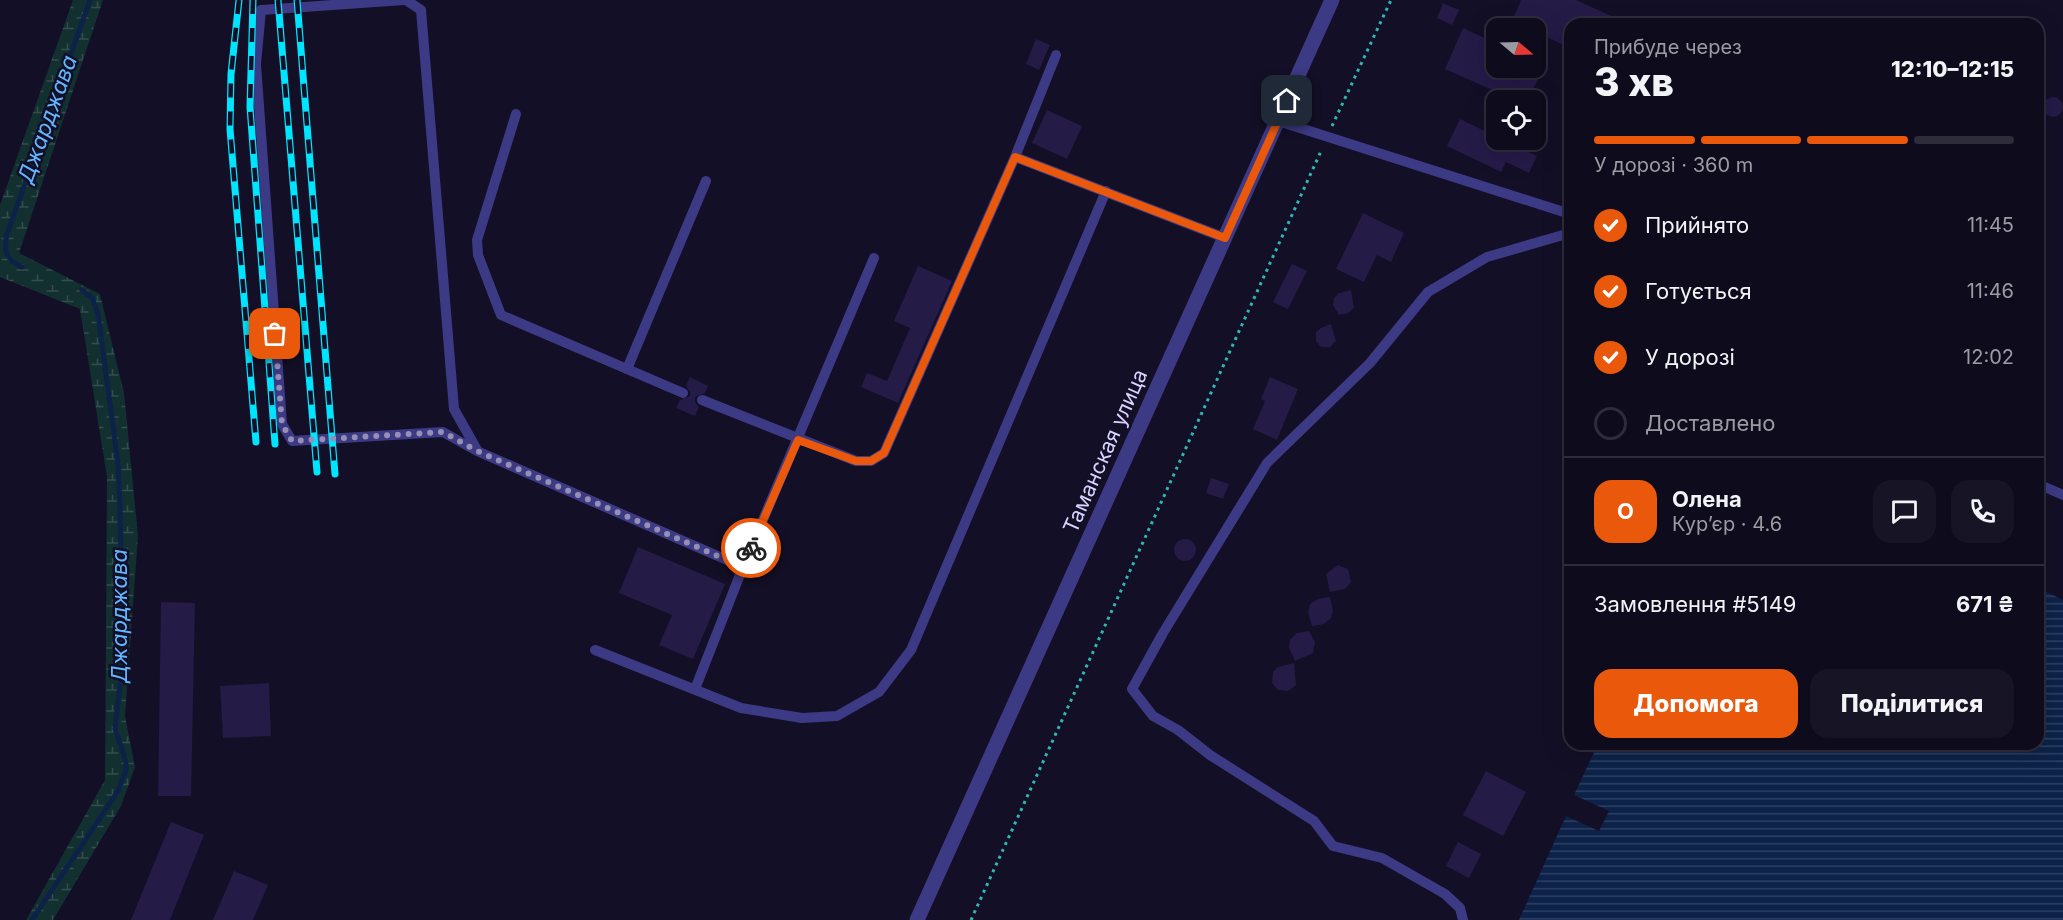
<!DOCTYPE html>
<html lang="uk">
<head>
<meta charset="utf-8">
<style>
  :root { --surface:#0e0b1c; --page:#171425; --text:#f1f3f6; --muted:#9b9ba3; --line:#2e2b3b; --accent:#ea580c }
  body { margin:0; font-family:Inter,sans-serif; background:var(--page); color:var(--text); height:100vh; display:flex; flex-direction:column; font-size:22px; white-space:nowrap }
  * { box-sizing:border-box; margin:0 }
  p { font-size:20px; color:var(--muted) }
  .icon { flex:none; width:33px; height:33px; fill:none; stroke:currentColor; stroke-width:2; stroke-linecap:round; stroke-linejoin:round }
  .map { position:relative; flex:1; overflow:hidden }
  .drawer { position:absolute; left:1564px; top:18px; width:480px; height:732px; display:flex; flex-direction:column; background:var(--surface); border-radius:18px; box-shadow:0 6px 24px #0002,0 0 0 2px var(--line) }
  .drawer>* { flex:none }
  .needle { width:39px; rotate:109deg }
  .buttons { position:absolute; left:1486px; top:18px; display:grid; gap:12px }
  .buttons a { display:grid; place-items:center; width:60px; height:60px; border-radius:12px; background:var(--surface); box-shadow:0 6px 24px #0002,0 0 0 2px var(--line); font-size:30px }
  .pin { position:absolute; display:grid; place-items:center; width:51px; height:51px; color:#fff; margin:-26px; border-radius:12px; box-shadow:0 3px 9px #0006 }
  .courier { position:absolute; display:grid; place-items:center; width:60px; height:60px; margin:-30px; border:4px solid #ea580c; border-radius:50%; background:#fff; color:#222; box-shadow:0 2px 8px #0007 }
  .headline em { font-style:normal; font-weight:800 }
  .headline div { display:flex; flex-direction:column-reverse }
  .headline { display:flex; align-items:center; justify-content:space-between; height:102px; padding:0 30px }
  h1 { font-size:39px; font-weight:800; line-height:45px }
  .bar { display:grid; grid-template-columns:repeat(4,1fr); gap:9px 6px; align-content:center; height:72px; padding:0 30px }
  .bar i { height:8px; border-radius:4px; background:var(--line) }
  .bar .active { background:var(--accent) }
  .bar p { grid-column:span 4 }
  .line { display:flex; align-items:center; gap:15px; padding:0 30px; border-top:2px solid var(--line) }
  .line div { flex:1 }
  .round { display:grid; place-items:center; flex:none; width:63px; height:63px; border-radius:18px; background:var(--page) }
  ol { padding:0 30px; list-style:none }
  li { display:flex; align-items:center; gap:18px; height:66px }
  li p { margin-inline-start:auto }
  li .icon { padding:6px; border-radius:50%; background:var(--accent); color:#fff; stroke-width:4 }
  li:last-child { color:var(--muted) }
  li i { width:33px; height:33px; border:3px solid var(--line); border-radius:50% }
  .primary-button { display:flex; gap:12px; margin-top:auto; padding:12px 30px }
  .primary-button a { flex:1; height:69px; border-radius:18px; background:var(--accent); color:#fff; font-size:24px; font-weight:800; line-height:69px; text-align:center }
  .primary-button a+a { background:var(--page); color:var(--text) }
  .map>svg:first-child { display:block }
  .wetland { fill:url(#wetland-marsh) }
  .water { fill:url(#water-rules) }
  .lines { fill:none; stroke-linecap:round; stroke-linejoin:round }
  .stream { stroke:#0c2248; stroke-width:5 }
  .building { fill:#241b47 }
  .path { stroke:#2fb8b0; stroke-width:3; stroke-dasharray:3 4.5; stroke-linecap:butt }
  .lane { stroke:#3d3a85; stroke-width:10 }
  .street { stroke:#3d3a85; stroke-width:15 }
  .rail-casing { stroke:#00e5ff; stroke-width:7 }
  .rail { stroke:#130f26; stroke-width:4.5; stroke-dasharray:14; stroke-linecap:butt }
  .done { stroke:#948fb3; stroke-width:6; stroke-dasharray:0 10.8 }
  .route { stroke:#ea580c; stroke-width:8 }
  .labels { text-anchor:middle; dominant-baseline:central; stroke-width:5; stroke-linejoin:round; paint-order:stroke }
  .street-label { font-size:21px; fill:#d9d4ff; stroke:#130f26 }
  .water-label { font-size:22px; font-style:italic; fill:#62b6ff; stroke:#130f26 }
</style>
</head>
<body>
<div class="map">
<svg width="2063" height="920" viewBox="0 0 2063 920">
  <defs>
    <pattern id="wetland-marsh" width="20" height="14" patternUnits="userSpaceOnUse" patternTransform="scale(1.5)"><rect width="20" height="14" fill="#12302f"/><path d="M1 5h8M5 5V1M11 12h8M15 12V8" fill="none" stroke="#344d4e"/></pattern>
    <pattern id="water-rules" width="6" height="5" patternUnits="userSpaceOnUse" patternTransform="scale(1.5)"><rect width="6" height="5" fill="#0c2248"/><path d="M0 2.5h6" fill="none" stroke="#2f4163"/></pattern>
  </defs>
  <rect width="100%" height="100%" fill="#130f26"/>
  <path class="wetland" d="M73 0H103L19 253 100 294 124 393 138 536 125 716 135 767 121 806 53 920H26L105 780 107 477 80 309 0 277V205Z"/>
  <path class="water" d="M2039 588 2063 600V920H1519L1566 816 1599 831 1609 811 1574 795 1598 744H2038Z"/>
  <g class="lines">
    <g class="stream">
      <path d="M22 267C6 260 3 250 7 234L90 0"/>
      <path d="M32 920 118 791 126 770V761L115 729 123 658 120 509 118 464 98 314 92 298 82 290"/>
    </g>
  </g>
  <g class="building">
    <path d="M1521 0H1576L1629 24H1570V48L1536 32V28H1528L1512 21Z"/>
    <path d="M1443 3 1459 10 1452 25 1437 18Z"/>
    <path d="M1463 28 1497 44V68H1543L1528 100H1515L1445 69Z"/>
    <path d="M1036 39 1050 45 1039 70 1026 64Z"/>
    <circle cx="2053" cy="107" r="10"/>
    <path d="M1047 110 1082 126 1067 159 1032 143Z"/>
    <path d="M1460 119 1497 137V140H1503L1537 156 1529 173 1506 162 1501 172 1447 146Z"/>
    <path d="M1363 213 1404 233 1391 262 1377 255 1364 282 1336 269Z"/>
    <path d="M1292 264 1307 271 1288 309 1273 302Z"/>
    <path d="M918 266 952 281 898 403 861 387 867 373 887 381 910 328 894 321Z"/>
    <path d="M1351 290 1354 308 1348 313 1339 315 1333 305 1334 298 1339 293Z"/>
    <path d="M1331 324 1336 341 1330 347H1321L1316 341V332L1321 328Z"/>
    <path d="M690 377 708 386 705 393 695 397V402L699 407 695 416 676 408 680 400 690 396V392L686 386Z"/>
    <path d="M1270 377 1298 389 1277 440 1253 429 1265 401 1261 399Z"/>
    <path d="M1211 478 1229 484 1223 499 1206 493Z"/>
    <circle cx="1185" cy="550" r="11"/>
    <path d="M638 547 725 584 693 659 659 645 672 615 619 593Z"/>
    <path d="M1338 565 1348 569 1351 582 1345 589 1330 592 1326 574Z"/>
    <path d="M1330 597 1333 610 1331 618 1324 624 1312 626 1308 612 1310 604 1318 599Z"/>
    <path d="M161 602 195 603 191 796H158Z"/>
    <path d="M1309 631 1315 642 1313 653 1295 661 1289 648 1290 640 1297 633Z"/>
    <path d="M1294 663 1296 685 1288 691 1278 690 1272 683 1273 672 1278 667Z"/>
    <path d="M269 683 271 736 223 738 220 686Z"/>
    <path d="M1486 771 1526 792 1503 836 1463 815Z"/>
    <path d="M171 822 204 835 170 920H131Z"/>
    <path d="M1458 842 1481 854 1469 878 1446 866Z"/>
    <path d="M234 871 268 885 253 920H213Z"/>
  </g>
  <g class="lines">
    <g class="path">
      <path d="M1332 126 1391 0"/>
      <path d="M971 920 1322 149"/>
    </g>
    <g class="lane">
      <path d="M404 0 261 10 256 64 282 424 292 441 443 432 477 451 743 567"/>
      <path d="M406 0 421 10 454 409 477 450"/>
      <path d="M516 114 477 240 478 255 501 315 683 393"/>
      <path d="M1278 121 1570 214"/>
      <path d="M1015 157 1056 55"/>
      <path d="M627 369 706 181"/>
      <path d="M702 400 856 461H871L884 453 1015 157 1225 238"/>
      <path d="M2038 484 2063 495"/>
      <path d="M595 650 741 708 802 718 837 716 879 692 911 650 1106 191"/>
      <path d="M695 689 743 567 874 258"/>
      <path d="M1463 920 1460 908 1445 894 1382 858 1333 846 1314 821 1210 755 1178 730 1153 716 1132 689 1163 633 1267 463 1370 363 1428 292 1487 257 1570 233"/>
    </g>
    <path class="street" d="M917 920 1332 0"/>
    <g class="rail-casing">
      <g id="rail">
        <path d="M239 0 231 74 230 129 256 442"/>
        <path d="M253 0 250 107 275 444"/>
        <path d="M278 0 317 472"/>
        <path d="M297 0 335 474"/>
      </g>
    </g>
    <use href="#rail" class="rail"/>
  </g>
  <g class="lines">
    <path class="done" d="M275 334 282 424 292 441 443 432 477 451 743 567 751 548"/>
    <path class="route" d="M751 548 798 440 856 461H871L884 453 1015 157 1225 238 1287 101"/>
  </g>
  <g class="labels">
    <g class="street-label">
      <text transform="translate(1105 451) rotate(-66)">Таманская улица</text>
    </g>
    <g class="water-label">
      <text transform="translate(47 119) rotate(-70)">Джарджава</text>
      <text transform="translate(119 616) rotate(-90)">Джарджава</text>
    </g>
  </g>
</svg>
<div class="buttons">
<a><svg class="needle" viewBox="-14 -14 28 28"><path d="M0-13l5 13h-10z" fill="#e53935"/><path d="M0 13l5-13h-10z" fill="#9b9ba3"/></svg></a>
<a><svg class="icon" aria-label="locate" viewBox="0 0 24 24"><circle cx="12" cy="12" r="6"/><path d="M12 2v4M12 18v4M2 12h4M18 12h4"/></svg></a>
</div>
<div class="pin" style="left:275px;top:334px;background:#ea580c"><svg class="icon" aria-label="bag" viewBox="0 0 24 24"><path d="M5 8h14l-1 12H6zM9 8a3 3 0 0 1 6 0"/></svg></div>
<div class="pin" style="left:1287px;top:101px;background:#1f2937"><svg class="icon" aria-label="home" viewBox="0 0 24 24"><path d="M3 11l9-7 9 7M6 9v11h12V9"/></svg></div>
<div class="courier" style="left:751px;top:548px"><svg class="icon" aria-label="bike" viewBox="0 0 24 24"><circle cx="6" cy="16" r="4"/><circle cx="18" cy="16" r="4"/><path d="M6 16l4-8h5l3 8M10 8l3 8H6M13 5h3"/></svg></div>
<section class="drawer">
<div class="headline"><div><h1>3 хв</h1><p>Прибуде через</p></div><em>12:10–12:15</em></div>
<div class="bar"><i class="active"></i><i class="active"></i><i class="active"></i><i></i><p>У дорозі · 360 m</p></div>
<ol>
<li><svg class="icon" aria-label="check" viewBox="0 0 24 24"><path d="M5 12l5 5 9-10"/></svg>Прийнято<p>11:45</p></li>
<li><svg class="icon" aria-label="check" viewBox="0 0 24 24"><path d="M5 12l5 5 9-10"/></svg>Готується<p>11:46</p></li>
<li><svg class="icon" aria-label="check" viewBox="0 0 24 24"><path d="M5 12l5 5 9-10"/></svg>У дорозі<p>12:02</p></li>
<li><i></i>Доставлено</li>
</ol>
<div class="line" style="height:108px"><b class="round" style="background:var(--accent);color:#fff">О</b><div><b>Олена</b><p>Кур’єр · 4.6</p></div><a class="round"><svg class="icon" aria-label="chat" viewBox="0 0 24 24"><path d="M4 5h16v11H9l-5 4z"/></svg></a><a class="round"><svg class="icon" aria-label="phone" viewBox="0 0 24 24"><path d="M5 4h4l2 5-3 2q2 4 5 5l2-3 5 2v4C11 20 4 13 5 4z"/></svg></a></div>
<div class="line" style="height:78px"><div>Замовлення #5149</div><b>671 ₴</b></div>
<div class="primary-button"><a>Допомога</a><a>Поділитися</a></div>
</section>
</div>
</body>
</html>
